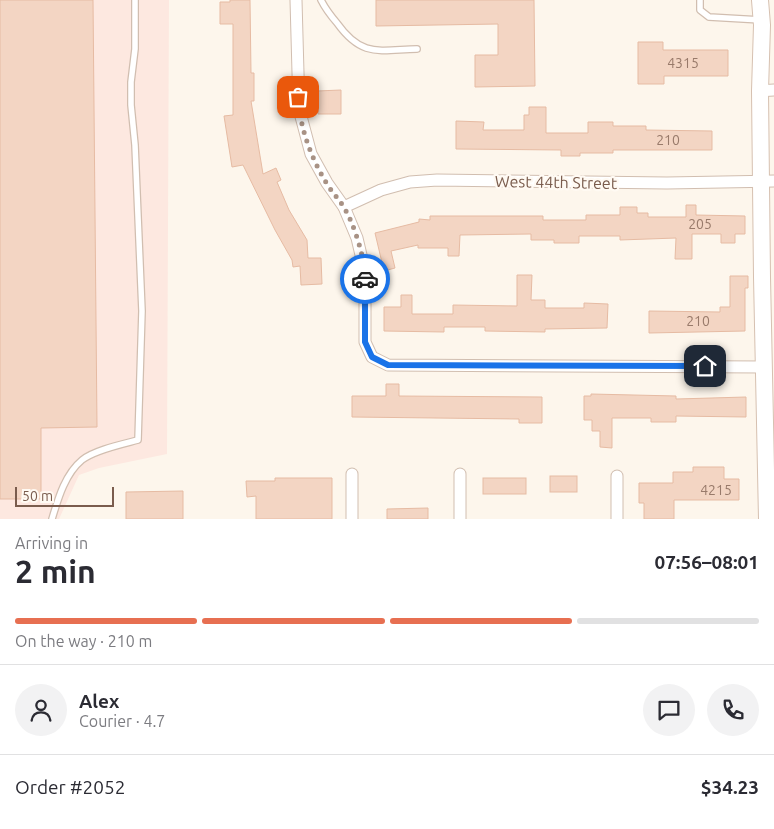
<!DOCTYPE html>
<html lang="en">
<head>
<meta charset="utf-8">
<style>
  :root { --surface:#fff; --page:#f2f2f3; --text:#2b2b33; --muted:#7c7c81; --line:#e1e1e2; --accent:#e76f51 }
  body { margin:0; font-family:Ubuntu,sans-serif; background:var(--page); color:var(--text); height:100vh; display:flex; flex-direction:column; font-size:19px; white-space:nowrap }
  * { box-sizing:border-box; margin:0 }
  p { font-size:16px; color:var(--muted) }
  .icon { flex:none; width:28px; height:28px; fill:none; stroke:currentColor; stroke-width:2; stroke-linecap:round; stroke-linejoin:round }
  .map { position:relative; height:519px; overflow:hidden }
  .drawer { display:flex; flex-direction:column; background:var(--surface); flex:1 }
  .drawer>* { flex:none }
  .scale { position:absolute; left:15px; bottom:12px; width:99px; box-sizing:border-box; padding-left:5px; border:2px solid #7a5c4d; border-top:0; font-size:14px; line-height:18px; white-space:nowrap; color:#7a5c4d; -webkit-text-stroke:4px #fffaf3; paint-order:stroke }
  .pin { position:absolute; display:grid; place-items:center; width:42px; height:42px; color:#fff; margin:-21px; border-radius:10px; box-shadow:0 2px 8px #0006 }
  .courier { position:absolute; display:grid; place-items:center; width:50px; height:50px; margin:-25px; border:4px solid #1a73e8; border-radius:50%; background:#fff; color:#222; box-shadow:0 1px 6px #0007 }
  .head em { font-style:normal; font-weight:700 }
  .head div { display:flex; flex-direction:column-reverse }
  .head { display:flex; align-items:center; justify-content:space-between; height:85px; padding:0 15px }
  h1 { font-size:32px; font-weight:700; line-height:38px }
  .bar { display:grid; grid-template-columns:repeat(4,1fr); gap:8px 5px; align-content:center; height:60px; padding:0 15px }
  .bar i { height:6px; border-radius:4px; background:var(--line) }
  .bar .active { background:var(--accent) }
  .bar p { grid-column:span 4 }
  .line { display:flex; align-items:center; gap:12px; padding:0 15px; border-top:1px solid var(--line) }
  .line div { flex:1 }
  .round { display:grid; place-items:center; flex:none; width:52px; height:52px; border-radius:26px; background:var(--page) }
  .map>svg:first-child { display:block }
  .commercial { fill:#fde8e0 }
  .building { fill:#f3d5c3; stroke:#e6bba3 }
  .lines { fill:none; stroke-linecap:round; stroke-linejoin:round }
  .lane-casing { stroke:#d1beb0; stroke-width:8 }
  .street-casing { stroke:#d1beb0; stroke-width:13 }
  .secondary-casing { stroke:#d6c0b0; stroke-width:18 }
  .lane { stroke:#fff; stroke-width:5.5 }
  .street { stroke:#fff; stroke-width:11 }
  .secondary { stroke:#fff; stroke-width:16 }
  .done { stroke:#a89285; stroke-width:5; stroke-dasharray:0 9 }
  .route { stroke:#1a73e8; stroke-width:6 }
  .labels { text-anchor:middle; dominant-baseline:central; stroke-width:4.5; stroke-linejoin:round; paint-order:stroke }
  .number-label { font-size:14px; fill:#987a6a }
  .street-label { font-size:16px; fill:#7a5c4d; stroke:#fffaf3 }
</style>
</head>
<body>
<div class="map">
<svg width="774" height="519" viewBox="0 0 774 519">
  <rect width="100%" height="100%" fill="#fdf6ec"/>
  <path class="commercial" d="M0 0H169L167 454 99 468 79 475 59 519H0Z"/>
  <g class="building">
    <path d="M0 0H93L97 427 41 428V499H0Z"/>
    <path d="M230 0H250L251 73H254V101H251L263 174 276 168 281 180 277 182 289 210 307 240 308 258H321L322 284 301 285 300 266 293 267 292 260 275 230 243 165 232 167 224 116 233 115V24H220V2H230Z"/>
    <path d="M376 0H534L535 86 475 87V55H498V24L376 26Z"/>
    <path d="M638 42H663V50H728V76H664V84H638Z"/>
    <path d="M341 90V114H318L317 91Z"/>
    <path d="M529 107H546V133H588V122H613V126H646V130L712 131V150H613V153H580V156H561V150L456 149V121L484 122 483 130H524V115H529Z"/>
    <path d="M686 205H696V215L745 216V234H735V243H721V234H692V259H675L676 238 620 240V236H579V243H554V240H531V234L460 235 459 256H448V248H418V245L391 251 395 268 384 271 375 233 419 222V219L430 220V216H543V220H586V215H620V207H637V213H648V217H686Z"/>
    <path d="M517 275H532L531 300H545V308H584V303L608 304 607 328 545 329V332L485 331V327H444V332L384 331V307H401V295H412V314H453V305L517 306Z"/>
    <path d="M730 276H748V288H745V331L649 333V311L720 312V307H730Z"/>
    <path d="M386 384H399V396L542 397V423H519V419L352 417V396H386Z"/>
    <path d="M591 394 676 396V399L746 397V417L676 416V422H651V418H612V448L600 447V431H592V420H584V396H591Z"/>
    <path d="M693 467H724V479H739V500H674V519H644V503H639V483H673V472H693Z"/>
    <rect x="550" y="476" width="27" height="16"/>
    <path d="M275 478H332V519H256V496L247 497 246 481H275Z"/>
    <rect x="483" y="478" width="43" height="16"/>
    <path d="M183 491V519H126V492Z"/>
    <path d="M428 508V519H387V509Z"/>
  </g>
  <g class="lines">
    <g class="lane-casing">
      <g id="lane">
        <path d="M321 0C325 8 331 16 337 23 362 58 379 50 417 49"/>
        <path d="M700 0V10L709 17 761 20"/>
        <path d="M52 519C58 499 65 474 82 460 94 450 123 444 138 440L142 311 135 145 131 105V82L135 49V0"/>
      </g>
    </g>
    <g class="street-casing">
      <g id="street">
        <path d="M296 0 299 109 311 154 327 183 344 207 357 238 365 272V342L372 357 388 365 764 367"/>
        <path d="M760 91 774 90"/>
        <path d="M344 207 381 190 410 182 437 180 667 183 774 181"/>
        <path d="M352 474V519"/>
        <path d="M460 474V519"/>
        <path d="M617 519V476"/>
      </g>
    </g>
    <g class="secondary-casing">
      <path id="secondary" d="M760 0 762 25 760 91 762 277 767 519"/>
    </g>
    <use href="#lane" class="lane"/>
    <use href="#street" class="street"/>
    <use href="#secondary" class="secondary"/>
  </g>
  <g class="lines">
    <path class="done" d="M298 97C300 128 311 158 327 184 332 192 338 198 343 206 354 223 365 258 365 279"/>
    <path class="route" d="M365 279V342L372 357 388 365 705 366"/>
  </g>
  <g class="labels">
    <g class="number-label">
      <text x="683" y="63">4315</text>
      <text x="668" y="140">210</text>
      <text x="700" y="224">205</text>
      <text x="698" y="321">210</text>
      <text x="716" y="490">4215</text>
    </g>
    <g class="street-label">
      <text transform="translate(556 182) rotate(1)">West 44th Street</text>
    </g>
  </g>
</svg>
<div class="scale">50 m</div>
<div class="pin" style="left:298px;top:97px;background:#ea580c"><svg class="icon" aria-label="bag" viewBox="0 0 24 24"><path d="M5 8h14l-1 12H6zM9 8a3 3 0 0 1 6 0"/></svg></div>
<div class="pin" style="left:705px;top:366px;background:#1f2937"><svg class="icon" aria-label="home" viewBox="0 0 24 24"><path d="M3 11l9-7 9 7M6 9v11h12V9"/></svg></div>
<div class="courier" style="left:365px;top:279px"><svg class="icon" aria-label="car" viewBox="0 0 24 24"><path d="M5 17H2v-5l4-1 3-4h7l3 4 3 1v5h-3M9 17h6M6 11h13"/><circle cx="7" cy="17" r="2"/><circle cx="17" cy="17" r="2"/></svg></div>
</div>
<section class="drawer">
<div class="head"><div><h1>2 min</h1><p>Arriving in</p></div><em>07:56–08:01</em></div>
<div class="bar"><i class="active"></i><i class="active"></i><i class="active"></i><i></i><p>On the way · 210 m</p></div>
<div class="line" style="height:90px"><a class="round"><svg class="icon" aria-label="person" viewBox="0 0 24 24"><circle cx="12" cy="8" r="4"/><path d="M4 21q1-7 8-7t8 7"/></svg></a><div><b>Alex</b><p>Courier · 4.7</p></div><a class="round"><svg class="icon" aria-label="chat" viewBox="0 0 24 24"><path d="M4 5h16v11H9l-5 4z"/></svg></a><a class="round"><svg class="icon" aria-label="phone" viewBox="0 0 24 24"><path d="M5 4h4l2 5-3 2q2 4 5 5l2-3 5 2v4C11 20 4 13 5 4z"/></svg></a></div>
<div class="line" style="height:65px"><div>Order #2052</div><b>$34.23</b></div>
</section>
</body>
</html>
